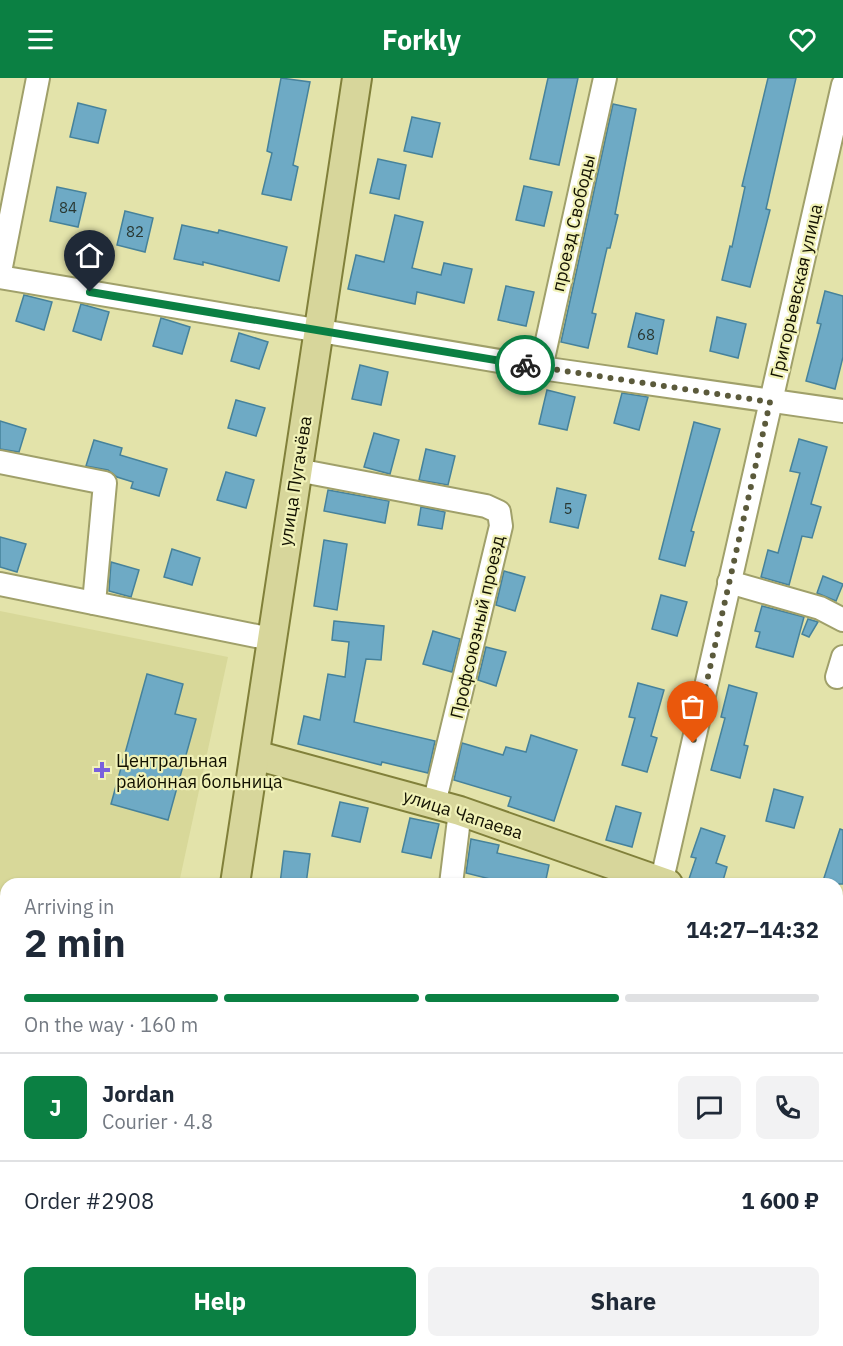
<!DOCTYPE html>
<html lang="en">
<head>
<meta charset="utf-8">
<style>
  :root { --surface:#fff; --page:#f2f2f3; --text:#1f2937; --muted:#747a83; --line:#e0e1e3; --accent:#0b8043 }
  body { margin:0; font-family:"IBM Plex Sans",sans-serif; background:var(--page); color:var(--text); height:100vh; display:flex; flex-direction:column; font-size:22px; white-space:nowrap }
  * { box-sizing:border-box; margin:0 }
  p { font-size:20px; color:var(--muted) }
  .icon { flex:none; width:33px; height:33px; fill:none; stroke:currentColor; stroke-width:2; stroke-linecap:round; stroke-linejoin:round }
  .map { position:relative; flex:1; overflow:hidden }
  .panel { position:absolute; left:0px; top:800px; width:843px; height:470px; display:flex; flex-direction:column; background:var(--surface); border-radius:18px 18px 0 0; box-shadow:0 2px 4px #0004 }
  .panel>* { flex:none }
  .pin { position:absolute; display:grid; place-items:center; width:51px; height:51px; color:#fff; margin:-62px -26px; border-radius:50% 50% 50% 0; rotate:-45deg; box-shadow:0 0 6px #0007 }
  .pin .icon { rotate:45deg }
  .courier { position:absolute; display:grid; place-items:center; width:60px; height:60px; margin:-30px; border:4px solid #0b8043; border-radius:50%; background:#fff; color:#222; box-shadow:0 2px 8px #0007 }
  .overview em { font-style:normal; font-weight:700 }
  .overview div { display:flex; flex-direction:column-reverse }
  .overview { display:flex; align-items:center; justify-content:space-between; height:102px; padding:0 24px }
  h1 { font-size:39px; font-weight:700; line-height:45px }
  .bar { display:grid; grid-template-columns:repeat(4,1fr); gap:9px 6px; align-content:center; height:72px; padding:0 24px }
  .bar i { height:8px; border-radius:4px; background:var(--line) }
  .bar .on { background:var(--accent) }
  .bar p { grid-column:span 4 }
  .line { display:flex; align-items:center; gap:15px; padding:0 24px; border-top:2px solid var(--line) }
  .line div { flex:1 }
  .round { display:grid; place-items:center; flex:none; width:63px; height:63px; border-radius:9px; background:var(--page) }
  .action { display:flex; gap:12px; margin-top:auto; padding:12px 24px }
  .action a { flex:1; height:69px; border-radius:9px; background:var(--accent); color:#fff; font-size:24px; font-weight:700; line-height:69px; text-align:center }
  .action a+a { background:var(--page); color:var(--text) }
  header { display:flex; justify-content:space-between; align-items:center; height:78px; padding:0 24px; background:var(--accent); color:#fff; font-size:27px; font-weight:700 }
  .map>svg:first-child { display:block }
  .built { fill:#d8d899 }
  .building { fill:#6eaac5; stroke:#46829b; stroke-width:1.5 }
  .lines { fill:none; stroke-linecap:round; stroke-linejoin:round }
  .minor-casing { stroke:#a0a06a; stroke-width:26 }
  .major-casing { stroke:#81803a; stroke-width:32 }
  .minor { stroke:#fff; stroke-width:22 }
  .major { stroke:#d7d69b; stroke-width:28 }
  .done { stroke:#5b5a3b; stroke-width:6; stroke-dasharray:0 10.8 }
  .route { stroke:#0b8043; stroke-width:8 }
  .poi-dot { fill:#7961dc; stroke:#f0f1b7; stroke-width:2 }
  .labels { text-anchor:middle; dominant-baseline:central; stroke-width:4.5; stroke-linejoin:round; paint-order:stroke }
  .number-label { font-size:15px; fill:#293731 }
  .street-label { font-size:18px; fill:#121100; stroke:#f0f1b7 }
  .poi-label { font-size:18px; fill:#121100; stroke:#f0f1b7; text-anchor:start }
</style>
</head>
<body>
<header><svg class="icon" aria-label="menu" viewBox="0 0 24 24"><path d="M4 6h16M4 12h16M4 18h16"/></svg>Forkly<svg class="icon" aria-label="heart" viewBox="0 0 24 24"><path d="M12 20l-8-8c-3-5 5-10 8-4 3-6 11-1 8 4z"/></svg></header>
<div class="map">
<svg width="843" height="1268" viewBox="0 0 843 1268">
  <rect width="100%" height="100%" fill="#e3e3aa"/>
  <path class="built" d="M0 533 228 579 179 805 6 806V1040L0 1038Z"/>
  <g class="building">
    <path d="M281 0 310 4 293 87 298 89 291 122 262 116 272 75 267 73Z"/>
    <path d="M548 0H578L559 87 530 81Z"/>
    <path d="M768 0H796L766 131 770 132 750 209 722 202 730 168 732 169 745 109 742 108Z"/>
    <path d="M78 25 106 32 98 65 70 59Z"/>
    <path d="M613 26 636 31 615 136 618 137 610 170H607L592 235 596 236 588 270 561 264Z"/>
    <path d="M412 39 440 45 432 79 404 73Z"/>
    <path d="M378 81 406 87 399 121 370 115Z"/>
    <path d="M524 108 552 114 544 148 516 142Z"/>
    <path d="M57 109 86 115 78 149 50 143Z"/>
    <path d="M125 133 153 140 145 174 117 167Z"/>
    <path d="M395 137 423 144 412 190 441 197 444 185 472 191 464 225 417 214 415 226 348 211 356 177 384 184Z"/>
    <path d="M182 147 218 155 219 152 287 169 279 203 203 184V187L174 181Z"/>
    <path d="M506 208 534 214 526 248 498 242Z"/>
    <path d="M825 213 843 218V279L835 311 806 303 821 246 817 245Z"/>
    <path d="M24 217 52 224 44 252 16 243Z"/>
    <path d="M81 226 109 234 101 262 73 253Z"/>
    <path d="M636 235 664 242 657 276 628 269Z"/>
    <path d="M717 239 746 246 738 280 710 273Z"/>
    <path d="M161 240 190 249 182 276 153 268Z"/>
    <path d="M239 255 268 264 259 291 231 283Z"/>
    <path d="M360 287 388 294 381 327 352 321Z"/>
    <path d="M547 312 575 319 567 352 539 346Z"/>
    <path d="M622 315 648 319 639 352 614 345Z"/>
    <path d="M236 322 265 330 256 358 228 350Z"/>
    <path d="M0 343 26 351 19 374 0 371Z"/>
    <path d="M694 344 720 351 691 453 694 454 685 488 659 481Z"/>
    <path d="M374 355 399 362 390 396 364 389Z"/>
    <path d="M799 361 827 369 811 426 821 429 812 460 802 458 789 507 761 499 768 472 778 475 800 395 790 393Z"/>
    <path d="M94 362 122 370 120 377 167 391 159 418 131 410 133 404 117 399 108 392 86 388Z"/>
    <path d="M426 371 455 378 448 407 419 402Z"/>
    <path d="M226 394 254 402 246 430 217 422Z"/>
    <path d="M557 410 586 417 578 450 550 444Z"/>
    <path d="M328 412 389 423 385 445 324 433Z"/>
    <path d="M421 429 445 434 442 451 418 447Z"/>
    <path d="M0 459 26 466 17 494 0 489Z"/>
    <path d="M324 462 347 466 337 532 314 528Z"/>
    <path d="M172 471 200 480 192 507 164 499Z"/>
    <path d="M111 484 139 492 131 519 109 513Z"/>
    <path d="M504 493 525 499 515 533 496 527Z"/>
    <path d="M823 498 843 506 836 523 817 515Z"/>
    <path d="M661 517 687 524 677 558 652 551Z"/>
    <path d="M762 528 804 539 793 579 756 569 760 554 755 553Z"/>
    <path d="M808 541 818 544 809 559 802 556Z"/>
    <path d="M334 543 384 548 381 582 366 581 354 644 435 663 428 695 382 684 381 687 298 666 304 638 320 642 328 596 345 599 349 564 332 562Z"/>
    <path d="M433 553 460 561 452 594 423 586Z"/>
    <path d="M486 569 506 574 496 608 478 602Z"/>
    <path d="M147 596 183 606 175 636 196 641 168 742 111 726Z"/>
    <path d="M638 605 664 612 651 658 657 660 647 694 622 687 635 640 629 639Z"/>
    <path d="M729 607 757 615 744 667 748 668 740 700 711 692 725 640 721 639Z"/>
    <path d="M531 657 577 672 554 743 508 728 511 719 454 702 462 665 503 677 506 669 526 674Z"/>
    <path d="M774 711 803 719 794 750 766 743Z"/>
    <path d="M340 724 368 730 360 764 332 758Z"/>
    <path d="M616 728 641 735 632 769 606 762Z"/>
    <path d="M410 740 439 746 431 780 402 774Z"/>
    <path d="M701 750 725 758 716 785 727 789 722 806H703L689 801 696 780 691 779Z"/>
    <path d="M840 751 843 752V806H822Z"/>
    <path d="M471 761 499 767 497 775 549 787 545 806H510L466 795Z"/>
    <path d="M284 773 310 776 306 806H280Z"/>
  </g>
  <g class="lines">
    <g class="minor-casing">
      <g id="minor">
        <path d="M0 194 38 0"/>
        <path d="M0 199 541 290 843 333"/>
        <path d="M541 290 605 0"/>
        <path d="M0 384 105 405 94 525"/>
        <path d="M297 392 486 428 499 434 501 448 434 726"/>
        <path d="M729 504 820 530 843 542"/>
        <path d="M0 506 271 561"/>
        <path d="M837 599 843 579"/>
        <path d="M451 806 460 733"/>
        <path d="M661 806 843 7"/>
        <path d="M837 1215 843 1214"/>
        <path d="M204 1268V1263"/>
        <path d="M548 1268 550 1263"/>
        <path d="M741 1268 747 1263"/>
      </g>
    </g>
    <g class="major-casing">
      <g id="major">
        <path d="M255 677 460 733 668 806"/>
        <path d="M235 806 357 0"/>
        <path d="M837 859 843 861"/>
        <path d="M0 1130 6 1131"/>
        <path d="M630 1263 654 1268"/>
      </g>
    </g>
    <use href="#minor" class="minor"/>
    <use href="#major" class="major"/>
  </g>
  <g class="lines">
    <path class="done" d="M525 287 770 324 693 665"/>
    <path class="route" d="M90 214 525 287"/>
  </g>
  <path class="poi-dot" d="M99 683h6v6h6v6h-6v6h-6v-6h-6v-6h6z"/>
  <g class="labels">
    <g class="number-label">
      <text x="68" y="129">84</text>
      <text x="135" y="153">82</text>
      <text x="646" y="256">68</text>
      <text x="568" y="430">5</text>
    </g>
    <g class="street-label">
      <text transform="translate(573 145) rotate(-77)">проезд Свободы</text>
      <text transform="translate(796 213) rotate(-77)">Григорьевская улица</text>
      <text transform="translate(295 403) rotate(-81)">улица Пугачёва</text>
      <text transform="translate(477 549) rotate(-77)">Профсоюзный проезд</text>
      <text transform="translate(463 736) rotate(18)">улица Чапаева</text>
    </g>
    <g class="poi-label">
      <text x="116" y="682">Центральная<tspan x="116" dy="21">районная больница</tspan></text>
    </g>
  </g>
</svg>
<div class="pin" style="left:693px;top:665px;background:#ea580c"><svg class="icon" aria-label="bag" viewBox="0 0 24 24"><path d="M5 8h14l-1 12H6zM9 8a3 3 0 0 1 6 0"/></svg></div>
<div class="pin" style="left:90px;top:214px;background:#1f2937"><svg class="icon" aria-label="home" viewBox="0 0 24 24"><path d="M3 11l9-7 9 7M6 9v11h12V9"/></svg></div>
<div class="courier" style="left:525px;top:287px"><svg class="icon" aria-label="bike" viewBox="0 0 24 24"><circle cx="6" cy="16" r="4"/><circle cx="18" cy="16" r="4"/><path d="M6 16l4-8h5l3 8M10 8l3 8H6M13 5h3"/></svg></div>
<section class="panel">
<div class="overview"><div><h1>2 min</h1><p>Arriving in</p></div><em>14:27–14:32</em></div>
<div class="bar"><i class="on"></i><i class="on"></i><i class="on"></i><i></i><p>On the way · 160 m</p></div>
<div class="line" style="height:108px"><b class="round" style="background:var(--accent);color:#fff">J</b><div><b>Jordan</b><p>Courier · 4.8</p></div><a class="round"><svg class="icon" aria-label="chat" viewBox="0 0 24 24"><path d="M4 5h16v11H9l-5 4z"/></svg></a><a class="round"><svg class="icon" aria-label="phone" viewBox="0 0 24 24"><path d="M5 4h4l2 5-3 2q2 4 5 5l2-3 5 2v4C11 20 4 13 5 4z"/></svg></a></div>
<div class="line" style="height:78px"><div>Order #2908</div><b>1 600 ₽</b></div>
<div class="action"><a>Help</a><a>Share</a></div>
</section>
</div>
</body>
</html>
